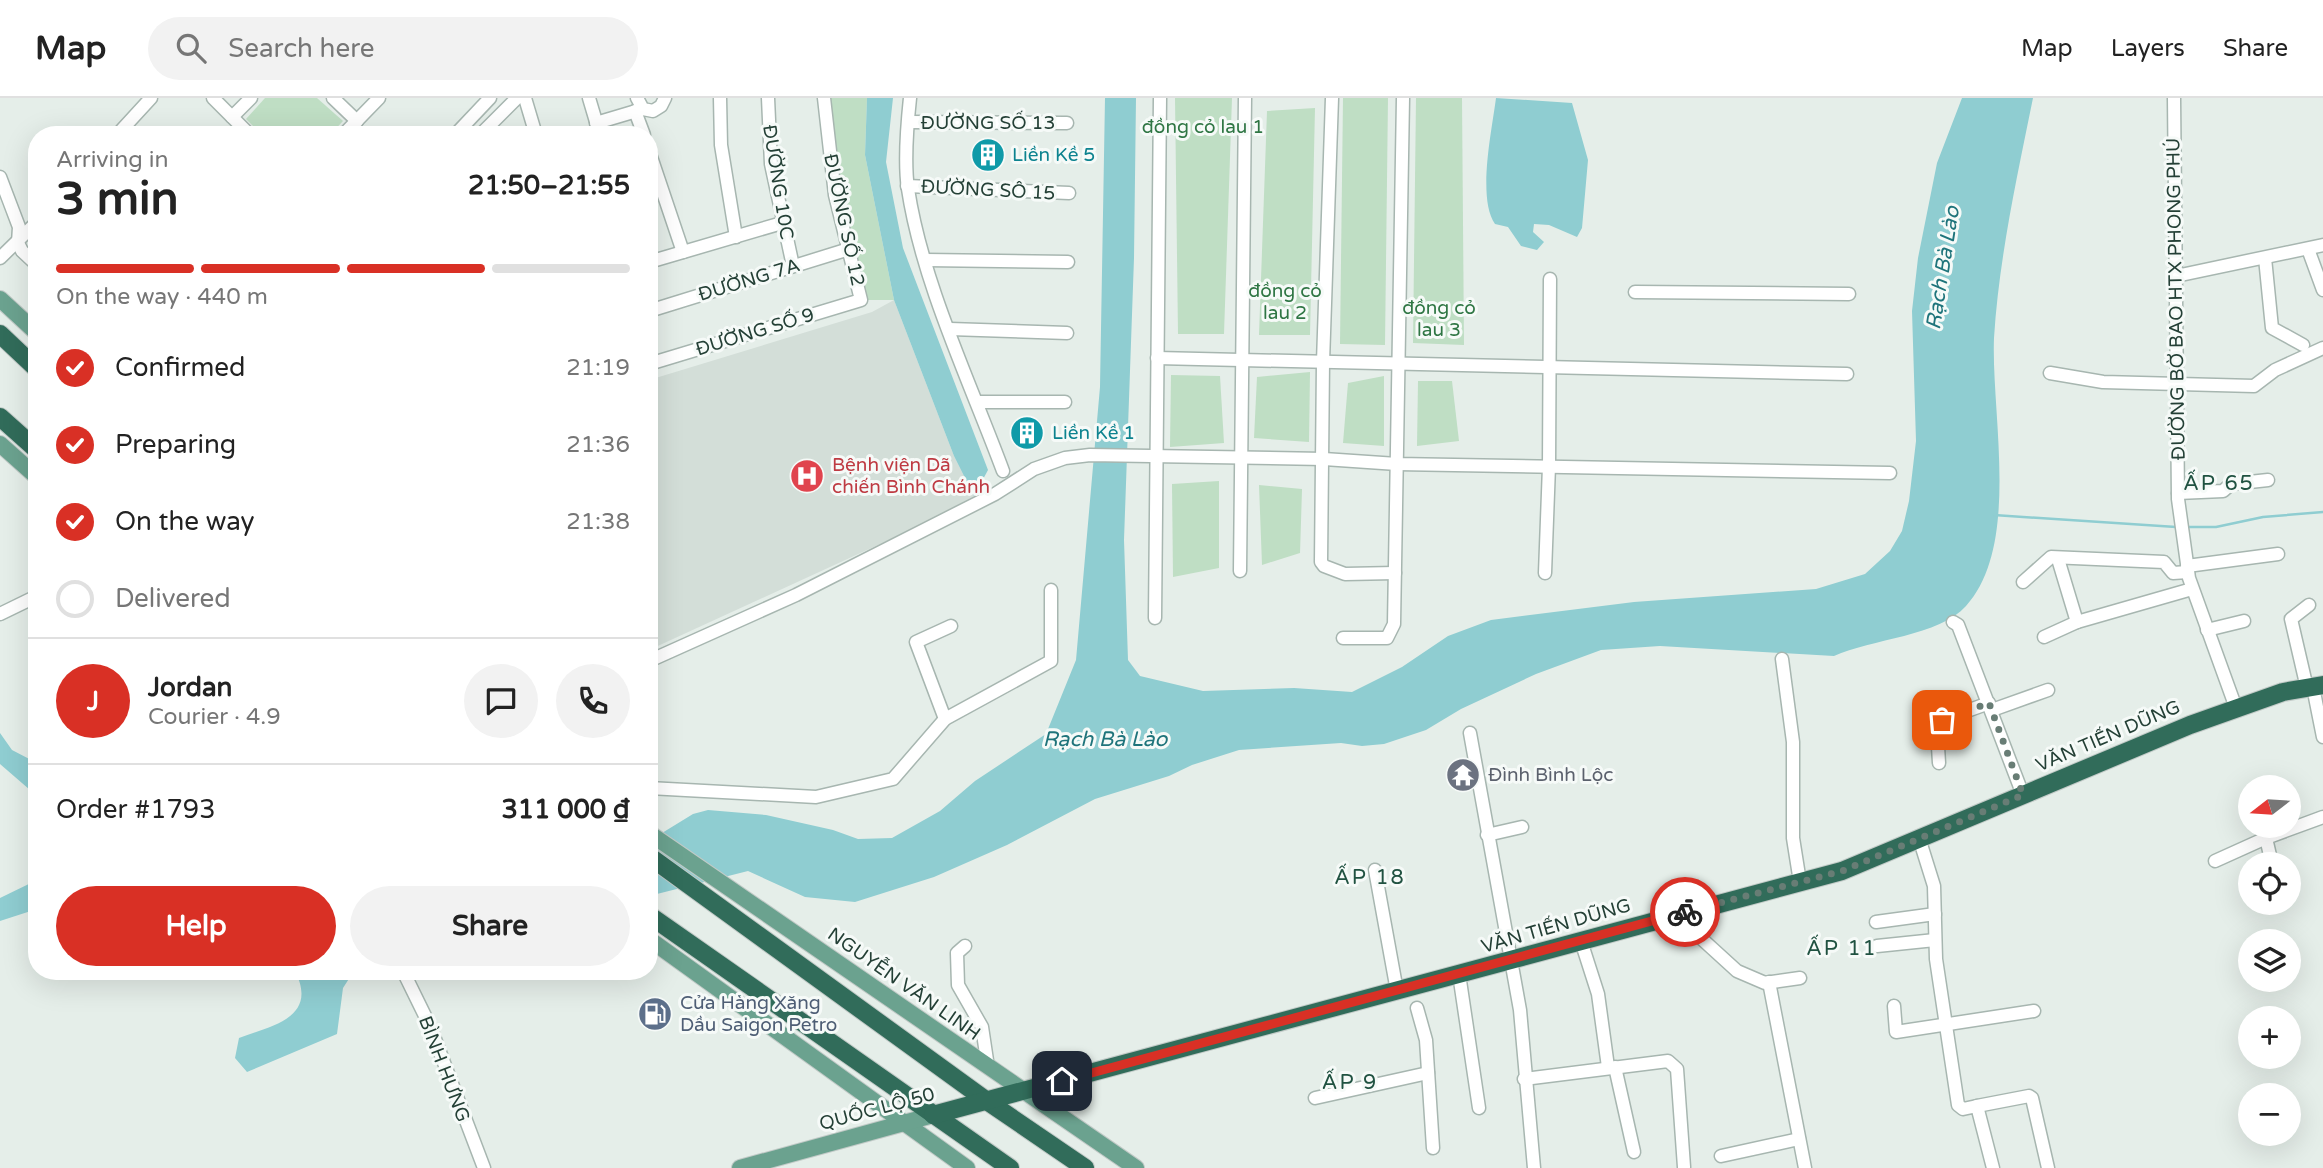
<!DOCTYPE html>
<html lang="en">
<head>
<meta charset="utf-8">
<style>
  :root { --surface:#fff; --page:#f2f2f2; --text:#222; --muted:#767676; --line:#e0e0e0; --accent:#d93025 }
  body { margin:0; font-family:"Varela Round",sans-serif; background:var(--page); color:var(--text); height:100vh; display:flex; flex-direction:column; font-size:26px; white-space:nowrap }
  * { box-sizing:border-box; margin:0 }
  p { font-size:23px; color:var(--muted) }
  .icon { flex:none; width:38px; height:38px; fill:none; stroke:currentColor; stroke-width:2; stroke-linecap:round; stroke-linejoin:round }
  .map { position:relative; flex:1; overflow:hidden }
  .details { position:absolute; left:28px; top:28px; width:630px; height:854px; display:flex; flex-direction:column; background:var(--surface); border-radius:28px; box-shadow:0 7px 28px #0002 }
  .details>* { flex:none }
  .needle { width:46px; rotate:253deg }
  .buttons { position:absolute; left:2238px; top:677px; display:grid; gap:14px }
  .buttons a { display:grid; place-items:center; width:63px; height:63px; border-radius:50%; background:var(--surface); box-shadow:0 7px 28px #0002; font-size:35px }
  .pin { position:absolute; display:grid; place-items:center; width:60px; height:60px; color:#fff; margin:-30px; border-radius:14px; box-shadow:0 4px 10px #0006 }
  .courier { position:absolute; display:grid; place-items:center; width:70px; height:70px; margin:-35px; border:5px solid #d93025; border-radius:50%; background:#fff; color:#222; box-shadow:0 2px 9px #0007 }
  .overview em { font-style:normal; font-weight:800 }
  .overview div { display:flex; flex-direction:column-reverse }
  .overview { display:flex; align-items:center; justify-content:space-between; height:119px; padding:0 28px }
  h1 { font-size:46px; font-weight:800; line-height:52px }
  .bar { display:grid; grid-template-columns:repeat(4,1fr); gap:10px 7px; align-content:center; height:84px; padding:0 28px }
  .bar i { height:9px; border-radius:5px; background:var(--line) }
  .bar .on { background:var(--accent) }
  .bar p { grid-column:span 4 }
  .line { display:flex; align-items:center; gap:18px; padding:0 28px; border-top:2px solid var(--line) }
  .line div { flex:1 }
  .round { display:grid; place-items:center; flex:none; width:74px; height:74px; border-radius:37px; background:var(--page) }
  ol { padding:0 28px; list-style:none }
  li { display:flex; align-items:center; gap:21px; height:77px }
  li p { margin-inline-start:auto }
  li .icon { padding:7px; border-radius:50%; background:var(--accent); color:#fff; stroke-width:4 }
  li:last-child { color:var(--muted) }
  li i { width:38px; height:38px; border:4px solid var(--line); border-radius:50% }
  .action { display:flex; gap:14px; margin-top:auto; padding:14px 28px }
  .action a { flex:1; height:80px; border-radius:42px; background:var(--accent); color:#fff; font-size:28px; font-weight:800; line-height:80px; text-align:center }
  .action a+a { background:var(--page); color:var(--text) }
  header { display:flex; align-items:center; gap:42px; box-sizing:border-box; height:98px; padding:0 35px; background:var(--surface); border-bottom:2px solid var(--line) }
  header strong { font-size:33px }
  nav { display:flex; gap:38px; margin-inline-start:auto; font-size:24px }
  .search { width:490px; height:63px; background:var(--page); display:flex; align-items:center; gap:18px; box-sizing:border-box; padding:0 24px; border-radius:38px; color:var(--muted); font-size:26px }
  .map>svg:first-child { display:block }
  .built { fill:#d3ded8 }
  .green { fill:#bfdec4 }
  .water { fill:#8fcdd1 }
  .lines { fill:none; stroke-linecap:round; stroke-linejoin:round }
  .stream { stroke:#8fcdd1; stroke-width:2.5 }
  .minor-casing { stroke:#a7b6b0; stroke-width:15 }
  .major-casing { stroke:#c2cac7; stroke-width:18 }
  .highway-casing { stroke:#c2cac7; stroke-width:20 }
  .minor { stroke:#fff; stroke-width:12 }
  .major { stroke:#6ba28f; stroke-width:16 }
  .highway { stroke:#316c5a; stroke-width:18 }
  .done { stroke:#687d75; stroke-width:7; stroke-dasharray:0 12.6 }
  .route { stroke:#d93025; stroke-width:9 }
  .labels { text-anchor:middle; dominant-baseline:central; stroke-width:6; stroke-linejoin:round; paint-order:stroke }
  .street-label { font-size:19px; fill:#244036; stroke:#f6faf8 }
  .park-label { font-size:19px; fill:#2f7644; stroke:#f6faf8 }
  .culture-label { font-size:19px; fill:#0d838f; stroke:#f6faf8; text-anchor:start }
  .health-label { font-size:19px; fill:#be3a42; stroke:#f6faf8; text-anchor:start }
  .worship-label { font-size:19px; fill:#5b616d; stroke:#f6faf8; text-anchor:start }
  .service-label { font-size:19px; fill:#4e5e75; stroke:#f6faf8; text-anchor:start }
  .water-label { font-size:21px; font-style:italic; fill:#1f747b; stroke:#f6faf8 }
  .neighbourhood-label { font-size:21px; letter-spacing:2px; fill:#205241; stroke:#f6faf8 }
</style>
</head>
<body>
<header>
<strong>Map</strong>
<div class="search"><svg class="icon" aria-label="search" viewBox="0 0 24 24"><circle cx="10" cy="10" r="6"/><path d="M15 15l6 6"/></svg>Search here</div>
<nav><a>Map</a><a>Layers</a><a>Share</a></nav>
</header>
<div class="map">
<svg width="2323" height="1070" viewBox="0 0 2323 1070">
  <rect width="100%" height="100%" fill="#e5eee9"/>
  <path class="built" d="M894 202 954 358 974 398 917 429 649 552V282L872 214Z"/>
  <g class="green">
    <path d="M265 0H317L343 23 330 37H262L246 21Z"/>
    <path d="M824 0H867L865 57 894 202H861L835 97Z"/>
    <path d="M1175 0H1232L1224 236H1178Z"/>
    <path d="M1343 0H1388L1385 247 1340 246Z"/>
    <path d="M1416 0H1462L1464 247 1413 245Z"/>
    <path d="M1315 10 1310 237H1259L1267 13Z"/>
    <path d="M1310 274 1309 344 1254 340 1257 279Z"/>
    <path d="M1171 277 1220 278 1224 345 1170 349Z"/>
    <path d="M1384 278V348L1343 345 1348 285Z"/>
    <path d="M1418 283H1452L1459 343 1417 348Z"/>
    <path d="M1219 383V470L1173 479 1172 386Z"/>
    <path d="M1259 387 1302 391 1300 455 1262 467Z"/>
  </g>
  <g class="water">
    <path d="M867 0H893L886 64 903 150 988 372 974 398 954 358 894 202 865 57Z"/>
    <path d="M1105 0H1136L1134 160 1124 442 1128 562 1140 578 1203 593 1294 590 1352 594 1402 569 1448 538 1491 522 1634 504 1816 491 1865 476 1890 453 1902 433 1909 403 1916 343 1912 213 1918 160 1937 65 1962 0H2033C2017 79 1999 160 1994 240 1991 316 2021 447 1966 508 1940 538 1871 541 1834 558L1660 548 1601 552 1536 576 1461 611 1426 632 1384 646 1362 648 1341 645 1239 652 1192 667 1169 678 1095 701 1007 747 934 779 855 804 805 799 748 773 649 798V743L693 716 708 712 766 717 833 732 858 741 892 740 940 713 975 683 1046 636 1076 562 1100 289Z"/>
    <path d="M1496 0 1572 5 1588 62 1582 130 1577 139 1549 127 1534 126 1533 134 1544 144 1537 152 1521 148 1508 129 1495 126C1477 100 1492 32 1496 0Z"/>
    <path d="M0 635 12 652 37 665V698L0 666Z"/>
    <path d="M37 782V811L0 823V800Z"/>
    <path d="M295 873H354L343 890 337 936 247 974 235 960 239 940C271 928 319 920 295 873Z"/>
  </g>
  <g class="lines">
    <g class="stream">
      <path d="M1994 417 2176 429"/>
      <path d="M2186 429H2216L2263 419 2323 414"/>
    </g>
    <g class="minor-casing">
      <g id="minor">
        <path d="M213 0 250 37"/>
        <path d="M333 0 357 23"/>
        <path d="M525 0 536 37"/>
        <path d="M589 0 600 37"/>
        <path d="M637 0 643 11 653 13 661 8 665 0"/>
        <path d="M720 0 721 47 736 139"/>
        <path d="M768 0 771 66 793 168"/>
        <path d="M910 0C907 28 904 63 908 91 922 184 970 284 1003 373"/>
        <path d="M1332 0 1323 264 1321 464 1324 468 1345 476 1395 475"/>
        <path d="M2174 0 2178 401 2189 480 2236 610"/>
        <path d="M635 13 644 37"/>
        <path d="M232 19 251 0"/>
        <path d="M909 24 1067 25"/>
        <path d="M596 25 643 11"/>
        <path d="M117 37 151 0"/>
        <path d="M343 37 379 0"/>
        <path d="M455 37 490 0"/>
        <path d="M480 37 517 0"/>
        <path d="M649 53 683 154"/>
        <path d="M0 79 19 129 18 145 22 153 37 167"/>
        <path d="M907 88 1069 95"/>
        <path d="M2308 151 2323 192"/>
        <path d="M0 160 37 124"/>
        <path d="M2265 160 2272 230 2303 247"/>
        <path d="M926 162 1068 164"/>
        <path d="M649 164 782 125"/>
        <path d="M2176 178 2323 147"/>
        <path d="M1635 194 1849 196"/>
        <path d="M649 213 849 151"/>
        <path d="M950 231 1067 235"/>
        <path d="M1157 260 1847 276"/>
        <path d="M649 266 861 202 835 97 824 0"/>
        <path d="M2050 275 2103 284 2254 288 2275 272 2323 250"/>
        <path d="M978 304H1065"/>
        <path d="M2178 395 2223 393 2231 386 2268 382"/>
        <path d="M2187 468 2278 456"/>
        <path d="M1240 473 1245 0"/>
        <path d="M1545 475 1549 368 1550 181"/>
        <path d="M2023 484 2051 459 2164 464 2173 475 2188 474"/>
        <path d="M0 516 37 498"/>
        <path d="M1155 520 1160 0"/>
        <path d="M1953 524 1958 527 2023 697"/>
        <path d="M2077 524 2192 491"/>
        <path d="M2207 532 2244 523"/>
        <path d="M2044 539 2077 524 2058 461"/>
        <path d="M1343 540H1387L1394 526 1403 0"/>
        <path d="M1782 561 1793 644V740L1800 784"/>
        <path d="M649 563 796 497 995 396 1034 371 1065 360 1090 357 1324 361 1397 366 1890 375"/>
        <path d="M2313 589 2323 639"/>
        <path d="M2307 590 2291 521 2309 507"/>
        <path d="M1992 612 2048 592"/>
        <path d="M945 621 916 544 951 528"/>
        <path d="M1470 635 1520 912 1534 1070"/>
        <path d="M1939 665 1937 632 1942 622 1989 605"/>
        <path d="M649 690 816 699 893 681 945 621 1051 563V492"/>
        <path d="M1487 737 1522 729"/>
        <path d="M1919 740 1934 788 1936 861 1958 1007 1963 1011 1977 1008 1993 1070"/>
        <path d="M2215 763 2266 740"/>
        <path d="M2272 766 2266 740 2323 719"/>
        <path d="M1375 772 1397 893"/>
        <path d="M1696 812 1703 842 1737 873 1765 885 1800 880"/>
        <path d="M1876 824 1935 816"/>
        <path d="M1581 843 1598 896 1608 969"/>
        <path d="M965 848 957 855 958 887 982 929 988 969"/>
        <path d="M1877 848 1935 842"/>
        <path d="M403 873 430 928 484 1070"/>
        <path d="M1459 876 1479 1010"/>
        <path d="M1769 884 1805 1070"/>
        <path d="M1894 908 1896 934 2034 913"/>
        <path d="M1417 910 1426 942 1433 1050"/>
        <path d="M1615 969 1634 1054"/>
        <path d="M1524 981 1668 963 1677 971 1684 1069"/>
        <path d="M1315 1000 1428 975"/>
        <path d="M1977 1008 2029 998 2032 1000 2048 1070"/>
        <path d="M1721 1058 1799 1041"/>
      </g>
    </g>
    <g class="major-casing">
      <g id="major">
        <path d="M0 201 37 235"/>
        <path d="M0 346 37 379"/>
        <path d="M649 735 1136 1070"/>
        <path d="M649 841 967 1070"/>
        <path d="M740 1070 933 1017"/>
      </g>
    </g>
    <g class="highway-casing">
      <g id="highway">
        <path d="M0 236 37 271"/>
        <path d="M0 319 37 352"/>
        <path d="M649 758 987 1003 1085 1070"/>
        <path d="M649 817 1010 1070"/>
        <path d="M933 1017 1842 773 2190 627 2283 594 2323 587"/>
      </g>
    </g>
    <use href="#minor" class="minor"/>
    <use href="#major" class="major"/>
    <use href="#highway" class="highway"/>
  </g>
  <g class="lines">
    <path class="done" d="M1685 814 1842 773 2023 697 1989 605 1942 622"/>
    <path class="route" d="M1062 983 1685 814"/>
  </g>
  <defs>
    <g id="building-disc" transform="scale(1.75)"><circle r="9.5" fill="#0f9aa8" stroke="#f6faf8"/><path d="M-4-6H4V6H1V3H-1V6H-4ZM-2.5-4.3h1.7v1.8h-1.7ZM.8-4.3h1.7v1.8H.8ZM-2.5-1h1.7V.8h-1.7ZM.8-1h1.7V.8H.8Z" fill="#fff"/></g>
    <g id="hospital-disc" transform="scale(1.75)"><circle r="9.5" fill="#e0444e" stroke="#f6faf8"/><path d="M-5-5h3v3.5h4V-5h3V5h-3V1.5h-4V5h-3Z" fill="#fff"/></g>
    <g id="temple-disc" transform="scale(1.75)"><circle r="9.5" fill="#6b7280" stroke="#f6faf8"/><path d="M0-6L5-2H3V0L6.5 2.5H4V6H1.5V3h-3V6H-4V2.5H-6.5L-3 0V-2H-5Z" fill="#fff"/></g>
    <g id="fuel-disc" transform="scale(1.75)"><circle r="9.5" fill="#5c6f8a" stroke="#f6faf8"/><path d="M-5.5-6h7V0h2V4h1.3V-2.5L3-4.5l.8-.8L6-3V5H2.5V1h-1V6h-7ZM-4.2-4.7v3.2H.2V-4.7Z" fill="#fff"/></g>
  </defs>
  <g fill-rule="evenodd">
    <use href="#building-disc" x="988" y="57"/>
    <use href="#building-disc" x="1027" y="335"/>
    <use href="#hospital-disc" x="807" y="378"/>
    <use href="#temple-disc" x="1463" y="677"/>
    <use href="#fuel-disc" x="655" y="916"/>
  </g>
  <g class="labels">
    <g class="street-label">
      <text x="988" y="25">ĐƯỜNG SỐ 13</text>
      <text transform="translate(778 84) rotate(81)">ĐƯỜNG 10C</text>
      <text transform="translate(988 92) rotate(3)">ĐƯỜNG SÔ 15</text>
      <text transform="translate(844 122) rotate(78)">ĐƯỜNG SỐ 12</text>
      <text transform="translate(749 182) rotate(-17)">ĐƯỜNG 7A</text>
      <text transform="translate(2176 201) rotate(-91)">ĐƯỜNG BỜ BAO HTX PHONG PHÚ</text>
      <text transform="translate(755 234) rotate(-17)">ĐƯỜNG SỐ 9</text>
      <text transform="translate(2108 638) rotate(-23)">VĂN TIẾN DŨNG</text>
      <text transform="translate(1556 828) rotate(-16)">VĂN TIẾN DŨNG</text>
      <text transform="translate(904 886) rotate(35)">NGUYỄN VĂN LINH</text>
      <text transform="translate(444 971) rotate(69)">BÌNH HƯNG</text>
      <text transform="translate(877 1011) rotate(-15)">QUỐC LỘ 50</text>
    </g>
    <g class="park-label">
      <text x="1203" y="29">đồng cỏ lau 1</text>
      <text x="1285" y="193">đồng cỏ<tspan x="1285" dy="22">lau 2</tspan></text>
      <text x="1439" y="210">đồng cỏ<tspan x="1439" dy="22">lau 3</tspan></text>
    </g>
    <g class="culture-label">
      <text x="1012" y="57">Liền Kề 5</text>
      <text x="1052" y="335">Liền Kề 1</text>
    </g>
    <g class="health-label">
      <text x="832" y="367">Bệnh viện Dã<tspan x="832" dy="22">chiến Bình Chánh</tspan></text>
    </g>
    <g class="worship-label">
      <text x="1488" y="677">Đình Bình Lộc</text>
    </g>
    <g class="service-label">
      <text x="680" y="905">Cửa Hàng Xăng<tspan x="680" dy="22">Dầu Saigon Petro</tspan></text>
    </g>
    <g class="water-label">
      <text transform="translate(1943 170) rotate(-81)">Rạch Bà Lào</text>
      <text x="1105" y="641">Rạch Bà Lào</text>
    </g>
    <g class="neighbourhood-label">
      <text x="2219" y="385">ẤP 65</text>
      <text x="1370" y="779">ẤP 18</text>
      <text x="1842" y="850">ẤP 11</text>
      <text x="1350" y="984">ẤP 9</text>
    </g>
  </g>
</svg>
<div class="buttons">
<a><svg class="needle" viewBox="-14 -14 28 28"><path d="M0-13l5 13h-10z" fill="#e53935"/><path d="M0 13l5-13h-10z" fill="#767676"/></svg></a>
<a><svg class="icon" aria-label="locate" viewBox="0 0 24 24"><circle cx="12" cy="12" r="6"/><path d="M12 2v4M12 18v4M2 12h4M18 12h4"/></svg></a>
<a><svg class="icon" aria-label="layers" viewBox="0 0 24 24"><path d="M12 4l9 5-9 5-9-5zM3 14l9 5 9-5"/></svg></a>
<a>+</a>
<a>−</a>
</div>
<div class="pin" style="left:1942px;top:622px;background:#ea580c"><svg class="icon" aria-label="bag" viewBox="0 0 24 24"><path d="M5 8h14l-1 12H6zM9 8a3 3 0 0 1 6 0"/></svg></div>
<div class="pin" style="left:1062px;top:983px;background:#1f2937"><svg class="icon" aria-label="home" viewBox="0 0 24 24"><path d="M3 11l9-7 9 7M6 9v11h12V9"/></svg></div>
<div class="courier" style="left:1685px;top:814px"><svg class="icon" aria-label="bike" viewBox="0 0 24 24"><circle cx="6" cy="16" r="4"/><circle cx="18" cy="16" r="4"/><path d="M6 16l4-8h5l3 8M10 8l3 8H6M13 5h3"/></svg></div>
<section class="details">
<div class="overview"><div><h1>3 min</h1><p>Arriving in</p></div><em>21:50–21:55</em></div>
<div class="bar"><i class="on"></i><i class="on"></i><i class="on"></i><i></i><p>On the way · 440 m</p></div>
<ol>
<li><svg class="icon" aria-label="check" viewBox="0 0 24 24"><path d="M5 12l5 5 9-10"/></svg>Confirmed<p>21:19</p></li>
<li><svg class="icon" aria-label="check" viewBox="0 0 24 24"><path d="M5 12l5 5 9-10"/></svg>Preparing<p>21:36</p></li>
<li><svg class="icon" aria-label="check" viewBox="0 0 24 24"><path d="M5 12l5 5 9-10"/></svg>On the way<p>21:38</p></li>
<li><i></i>Delivered</li>
</ol>
<div class="line" style="height:126px"><b class="round" style="background:var(--accent);color:#fff">J</b><div><b>Jordan</b><p>Courier · 4.9</p></div><a class="round"><svg class="icon" aria-label="chat" viewBox="0 0 24 24"><path d="M4 5h16v11H9l-5 4z"/></svg></a><a class="round"><svg class="icon" aria-label="phone" viewBox="0 0 24 24"><path d="M5 4h4l2 5-3 2q2 4 5 5l2-3 5 2v4C11 20 4 13 5 4z"/></svg></a></div>
<div class="line" style="height:91px"><div>Order #1793</div><b>311 000 ₫</b></div>
<div class="action"><a>Help</a><a>Share</a></div>
</section>
</div>
</body>
</html>
